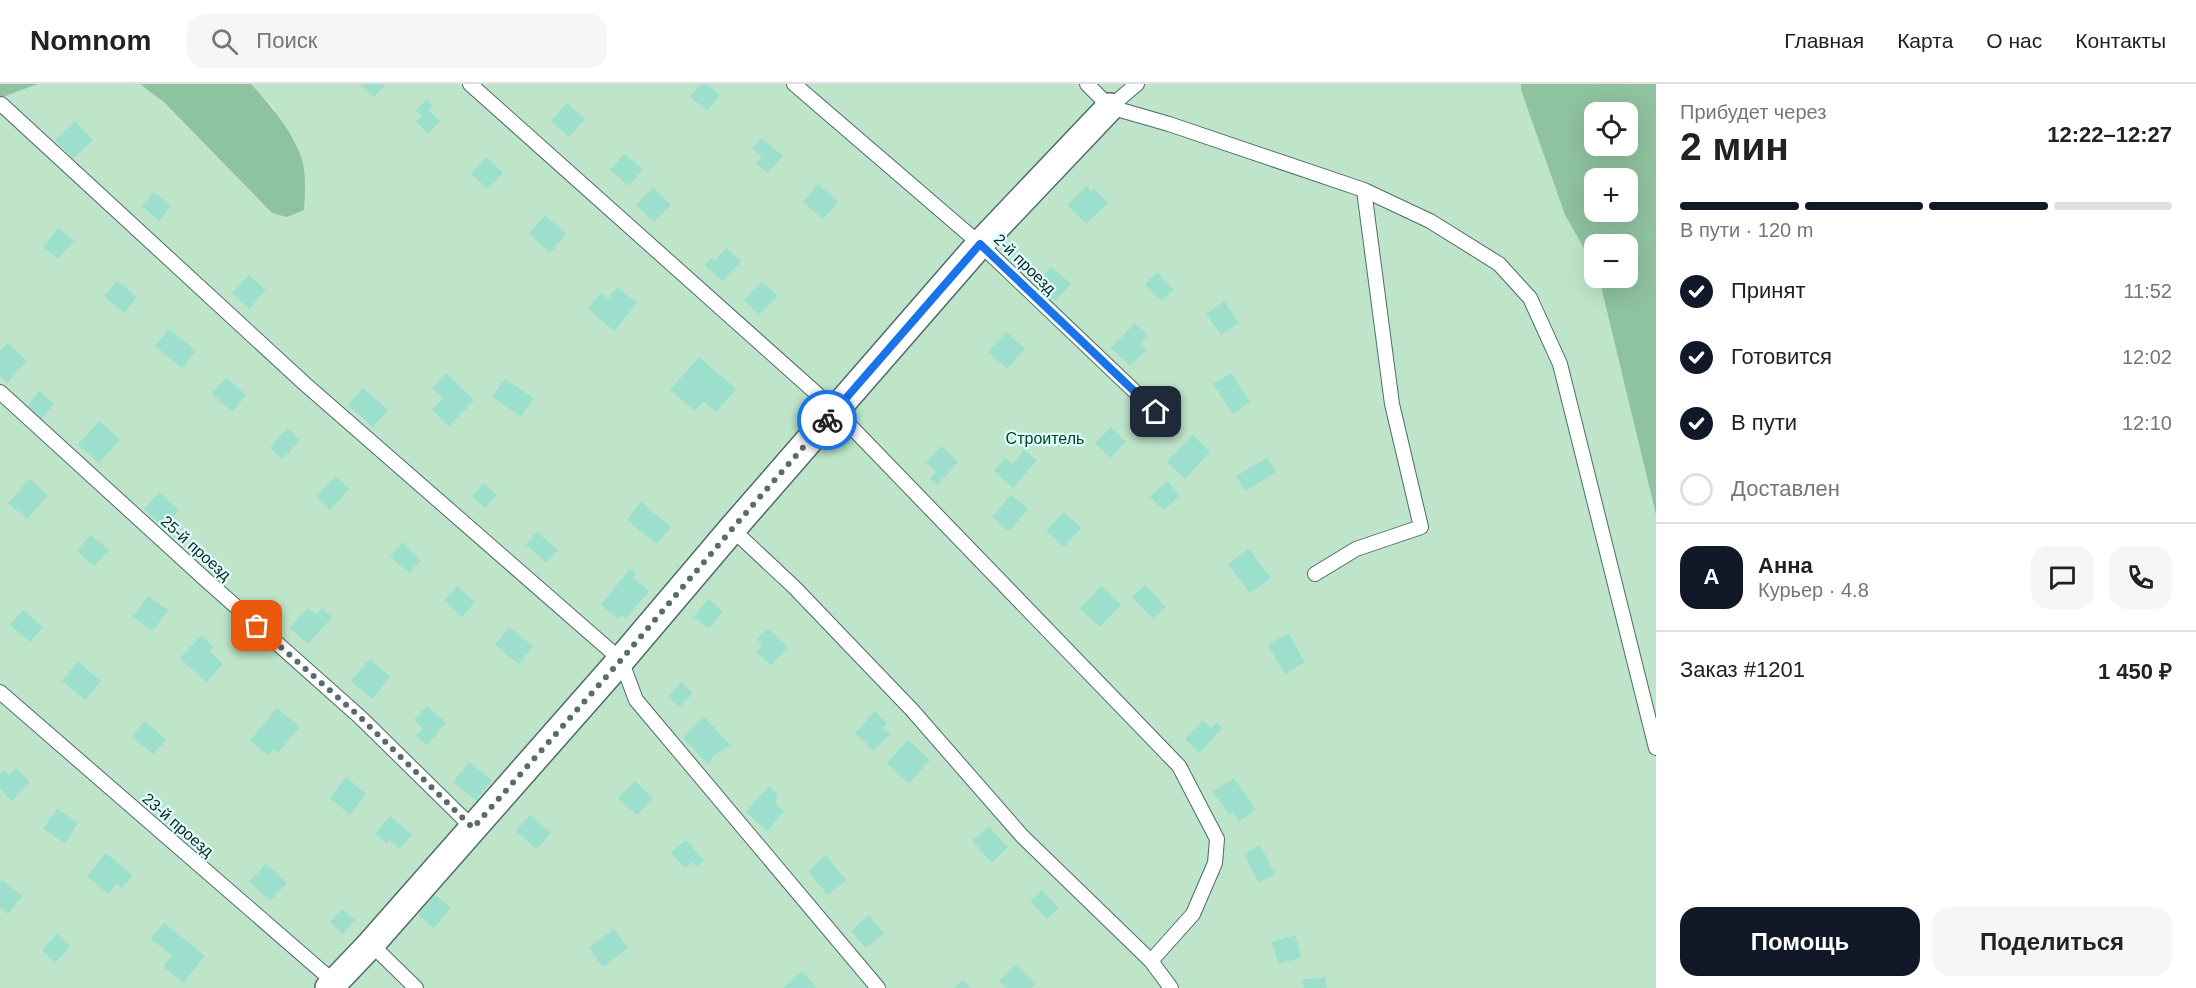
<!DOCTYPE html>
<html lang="ru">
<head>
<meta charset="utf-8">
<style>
  :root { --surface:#fff; --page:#f6f6f6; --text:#222; --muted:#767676; --line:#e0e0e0; --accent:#111827 }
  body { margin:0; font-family:Arial,sans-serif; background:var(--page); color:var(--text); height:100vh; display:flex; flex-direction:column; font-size:22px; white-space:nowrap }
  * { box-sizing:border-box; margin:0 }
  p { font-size:20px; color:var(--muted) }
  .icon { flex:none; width:33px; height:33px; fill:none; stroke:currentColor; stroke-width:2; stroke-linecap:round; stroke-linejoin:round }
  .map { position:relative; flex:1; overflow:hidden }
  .sheet { display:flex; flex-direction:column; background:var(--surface); width:540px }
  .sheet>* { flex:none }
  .fabs { position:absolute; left:1584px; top:18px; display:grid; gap:12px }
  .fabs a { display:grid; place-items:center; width:54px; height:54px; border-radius:12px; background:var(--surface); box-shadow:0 6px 24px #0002; font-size:30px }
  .pin { position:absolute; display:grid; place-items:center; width:51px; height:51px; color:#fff; margin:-26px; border-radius:12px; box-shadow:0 3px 9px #0006 }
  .courier { position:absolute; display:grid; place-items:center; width:60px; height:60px; margin:-30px; border:4px solid #1a73e8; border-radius:50%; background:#fff; color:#222; box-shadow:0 2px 8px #0007 }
  .head em { font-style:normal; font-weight:600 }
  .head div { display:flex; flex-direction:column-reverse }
  .head { display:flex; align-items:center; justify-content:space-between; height:102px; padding:0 24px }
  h1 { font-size:39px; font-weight:600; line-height:45px }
  .bar { display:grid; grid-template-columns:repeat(4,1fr); gap:9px 6px; align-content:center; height:72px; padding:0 24px }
  .bar i { height:8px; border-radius:4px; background:var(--line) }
  .bar .active { background:var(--accent) }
  .bar p { grid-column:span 4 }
  .line { display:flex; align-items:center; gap:15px; padding:0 24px; border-top:2px solid var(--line) }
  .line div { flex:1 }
  .round { display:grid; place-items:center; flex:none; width:63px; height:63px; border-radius:18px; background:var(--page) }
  ol { padding:0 24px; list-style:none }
  li { display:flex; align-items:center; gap:18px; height:66px }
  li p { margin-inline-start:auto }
  li .icon { padding:6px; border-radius:50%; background:var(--accent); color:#fff; stroke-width:4 }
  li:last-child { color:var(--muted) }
  li i { width:33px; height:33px; border:3px solid var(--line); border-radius:50% }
  .button { display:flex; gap:12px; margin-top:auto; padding:12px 24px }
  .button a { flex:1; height:69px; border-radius:18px; background:var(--accent); color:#fff; font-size:24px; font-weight:600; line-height:69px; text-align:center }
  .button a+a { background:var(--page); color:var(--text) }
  header { display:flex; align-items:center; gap:36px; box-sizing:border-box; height:84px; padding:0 30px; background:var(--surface); border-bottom:2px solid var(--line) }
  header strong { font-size:28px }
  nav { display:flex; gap:33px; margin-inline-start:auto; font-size:21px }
  .search { width:420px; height:54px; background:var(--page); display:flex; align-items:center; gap:15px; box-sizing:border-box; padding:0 21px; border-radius:18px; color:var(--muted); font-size:22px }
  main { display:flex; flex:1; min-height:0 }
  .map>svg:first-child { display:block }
  .green { fill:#bee5ca }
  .forest { fill:#8fc29f; fill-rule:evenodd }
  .building { fill:#9cdfcd }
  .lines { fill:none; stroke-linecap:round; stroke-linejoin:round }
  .service-casing { stroke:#4f6a6a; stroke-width:16 }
  .minor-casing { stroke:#4f6a6a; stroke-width:30 }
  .service { stroke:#fff; stroke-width:14 }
  .minor { stroke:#fff; stroke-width:27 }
  .done { stroke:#596b6b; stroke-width:6; stroke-dasharray:0 10.8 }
  .route { stroke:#1a73e8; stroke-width:8 }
  .labels { text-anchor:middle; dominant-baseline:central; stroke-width:4.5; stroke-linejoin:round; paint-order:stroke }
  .street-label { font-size:16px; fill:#182424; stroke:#dffefe }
  .park-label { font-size:16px; fill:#034323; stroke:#dffefe }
</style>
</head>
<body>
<header>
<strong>Nomnom</strong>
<div class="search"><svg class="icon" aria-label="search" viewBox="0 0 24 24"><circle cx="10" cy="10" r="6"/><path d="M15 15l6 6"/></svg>Поиск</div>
<nav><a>Главная</a><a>Карта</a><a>О нас</a><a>Контакты</a></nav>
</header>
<main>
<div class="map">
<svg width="1656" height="904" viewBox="0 0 1656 904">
  <rect width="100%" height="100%" fill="#d2f0f0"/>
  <path class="green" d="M38 0H140L165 19 276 27 251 0H1521V6L1565 131 1594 182V194H1599L1656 431V904H0V14Z"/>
  <g class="forest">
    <path d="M0 0H38L0 14Z"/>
    <path d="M140 0H251C270 21 289 43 300 70 307 87 305 108 304 126L287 133 272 129 165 19Z"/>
    <path d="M1521 0H1656V431L1599 194H1628V160H1594V182L1565 131 1521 6ZM1628 28V62H1594V28ZM1628 94V128H1594V94Z"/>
  </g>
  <g class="building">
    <path d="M359 0H386L374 13Z"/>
    <path d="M701 0H707L720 11 707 27 690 13Z"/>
    <path d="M427 15 433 21 428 26 440 37 428 49 416 38 422 32 416 26Z"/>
    <path d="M567 19 585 35 569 53 551 37Z"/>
    <path d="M75 37 93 56 73 75 55 56Z"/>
    <path d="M761 54 783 72 768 89 756 79 762 73 752 65Z"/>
    <path d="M624 70 643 85 629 102 610 86Z"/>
    <path d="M486 73 503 89 488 105 471 90Z"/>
    <path d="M818 100 838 118 823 135 803 118Z"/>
    <path d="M1087 102 1091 107 1094 105 1108 119 1086 140 1067 121Z"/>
    <path d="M653 103 671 121 654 138 636 121Z"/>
    <path d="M154 108 171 122 159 137 142 122Z"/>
    <path d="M545 131 566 150 550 169 529 150Z"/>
    <path d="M58 144 74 157 58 175 43 163Z"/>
    <path d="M726 164 741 177 723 197 705 182 712 173 715 177Z"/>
    <path d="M1051 183 1071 200 1056 217 1037 200Z"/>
    <path d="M1157 188 1174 205 1162 217 1145 201Z"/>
    <path d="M249 191 266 206 249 225 232 209Z"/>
    <path d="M117 197 137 213 124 229 104 212Z"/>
    <path d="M762 197 778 212 759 231 744 216Z"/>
    <path d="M617 203 637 219 614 247 588 225 601 209 608 215Z"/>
    <path d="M1224 217 1239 239 1221 251 1206 230Z"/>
    <path d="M1135 239 1148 251 1140 259 1147 265 1130 282 1111 264Z"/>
    <path d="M169 245 196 267 182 284 155 262Z"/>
    <path d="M1006 248 1025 265 1007 285 988 268Z"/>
    <path d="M8 259 27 277 7 299 0 292V267Z"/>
    <path d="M699 273 736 305 716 328 703 317 695 327 670 306Z"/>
    <path d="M446 289 474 316 449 342 432 326 443 314 432 304Z"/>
    <path d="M1231 289 1250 318 1233 330 1213 300Z"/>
    <path d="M226 294 246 311 232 328 212 310Z"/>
    <path d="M505 295 534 314 521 333 492 313Z"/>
    <path d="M363 304 388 326 373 343 348 321Z"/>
    <path d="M39 307 54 320 41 336 26 324Z"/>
    <path d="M99 337 120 355 99 379 78 361Z"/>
    <path d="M1111 343 1126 358 1110 374 1095 359Z"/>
    <path d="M287 344 300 356 283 375 270 364Z"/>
    <path d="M1193 351 1210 368 1185 395 1167 378Z"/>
    <path d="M941 362 958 378 937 401 930 395 936 388 926 379Z"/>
    <path d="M1024 366 1037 376 1013 404 994 387 1005 374 1013 380Z"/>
    <path d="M1267 374 1276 388 1245 407 1236 392Z"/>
    <path d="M335 392 349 405 330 426 316 413Z"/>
    <path d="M30 395 48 411 27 435 8 419Z"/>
    <path d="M1167 397 1180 411 1164 426 1150 413Z"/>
    <path d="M484 399 497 411 485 424 472 412Z"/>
    <path d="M159 408 179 426 164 443 144 425Z"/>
    <path d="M1011 411 1028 425 1009 447 992 433Z"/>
    <path d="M641 418 671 443 657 460 627 436Z"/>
    <path d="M1064 428 1081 444 1064 463 1046 447Z"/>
    <path d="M537 448 558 466 547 479 526 461Z"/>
    <path d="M91 451 109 466 94 482 77 467Z"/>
    <path d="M403 458 421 476 409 489 390 473Z"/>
    <path d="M1249 465 1271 494 1250 509 1228 480Z"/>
    <path d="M630 485 636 490 633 494 649 507 626 534 622 531 618 535 601 521Z"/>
    <path d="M1145 501 1166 523 1153 535 1132 513Z"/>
    <path d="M457 502 475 518 462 533 444 516Z"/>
    <path d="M1101 502 1121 521 1100 543 1080 525Z"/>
    <path d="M148 512 168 526 153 547 133 533Z"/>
    <path d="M708 515 723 527 709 545 694 533Z"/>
    <path d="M308 524 316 531 322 524 332 533 308 560 290 544Z"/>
    <path d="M23 526 43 543 30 558 10 541Z"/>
    <path d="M509 543 533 562 519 580 495 561Z"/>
    <path d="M768 544 788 563 771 581 756 568 762 561 757 555Z"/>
    <path d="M1288 549 1305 578 1285 590 1268 561Z"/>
    <path d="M202 551 213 563 210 567 223 580 206 598 180 574Z"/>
    <path d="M370 575 390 593 372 615 351 597Z"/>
    <path d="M78 578 101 597 85 616 62 597Z"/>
    <path d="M681 598 693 609 680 623 668 613Z"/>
    <path d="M427 622 446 639 427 661 416 652 423 644 414 636Z"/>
    <path d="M277 624 300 643 278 669 273 665 268 671 250 657Z"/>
    <path d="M875 627 887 639 882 644 890 650 874 667 855 649Z"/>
    <path d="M704 633 730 661 713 672 709 681 683 654Z"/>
    <path d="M1203 636 1211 644 1217 639 1222 644 1200 669 1185 655Z"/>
    <path d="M145 637 166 656 153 670 132 652Z"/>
    <path d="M908 656 930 676 909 699 887 679Z"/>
    <path d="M469 678 492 696 476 716 453 698Z"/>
    <path d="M16 684 30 698 12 717 0 705V690L4 686 9 691Z"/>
    <path d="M346 693 366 710 350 731 330 714Z"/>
    <path d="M1234 694 1256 726 1239 737 1233 728 1229 731 1213 708Z"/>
    <path d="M635 697 653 714 637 731 618 714Z"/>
    <path d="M769 702 777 710 776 720 784 727 767 747 746 728Z"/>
    <path d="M57 725 78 739 65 759 43 745Z"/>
    <path d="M530 731 551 749 537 765 516 747Z"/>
    <path d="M390 732 412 751 400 765 389 756 386 759 375 750Z"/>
    <path d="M989 743 1008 763 992 779 972 757Z"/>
    <path d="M686 756 704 776 697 783 692 778 685 784 671 769Z"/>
    <path d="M1260 761 1275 790 1259 799 1244 770Z"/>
    <path d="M106 769 133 791 122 804 116 800 108 810 87 792Z"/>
    <path d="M826 771 846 796 828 811 808 787Z"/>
    <path d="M266 780 287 799 270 817 249 798Z"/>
    <path d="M2 796 22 812 8 830 0 823V799Z"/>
    <path d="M1042 806 1059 824 1047 835 1030 817Z"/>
    <path d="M435 811 451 824 434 844 418 831Z"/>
    <path d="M342 825 355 836 343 850 330 838Z"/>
    <path d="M869 831 884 849 866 864 851 847Z"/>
    <path d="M164 839 205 872 183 899 163 882 172 871 151 855Z"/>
    <path d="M614 845 628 864 603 883 589 864Z"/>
    <path d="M57 850 70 862 55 879 42 866Z"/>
    <path d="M1296 851 1301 874 1278 880 1272 858Z"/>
    <path d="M1016 881 1035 900 1031 904H1007L999 897Z"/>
    <path d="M802 887 817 904H783Z"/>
    <path d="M1325 893 1327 904H1304L1302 896Z"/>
    <path d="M962 896 971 904H954Z"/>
  </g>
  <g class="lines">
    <g class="service-casing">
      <g id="service">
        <path d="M470 0 835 326 1179 682 1217 755 1215 779 1193 830 1151 877"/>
        <path d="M794 0 980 160 1172 343"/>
        <path d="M1087 0 1110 23 1169 40 1364 106 1430 137 1499 180 1530 214 1560 280 1656 664"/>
        <path d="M1 20 305 300 621 576 636 616 878 904"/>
        <path d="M1110 23 1137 0"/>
        <path d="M0 308 206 496 360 633 473 744"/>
        <path d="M732 445 794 503 912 626 1022 752 1151 877 1171 904"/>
        <path d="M1315 490 1356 465 1421 443 1392 320 1364 106"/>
        <path d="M0 608 334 898"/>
        <path d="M371 860 416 904"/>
      </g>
    </g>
    <g class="minor-casing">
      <path id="minor" d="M329 904 371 860 621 576 732 445 980 160 1110 23"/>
    </g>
    <use href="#service" class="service"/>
    <use href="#minor" class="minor"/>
  </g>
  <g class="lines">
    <path class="done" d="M257 542 360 633 473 744 621 576 732 445 827 336"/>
    <path class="route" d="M827 336 980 160 1156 328"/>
  </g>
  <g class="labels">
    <g class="street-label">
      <text transform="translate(1025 180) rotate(44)">2-й проезд</text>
      <text transform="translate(196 464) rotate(42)">25-й проезд</text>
      <text transform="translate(178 741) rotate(41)">23-й проезд</text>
    </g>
    <g class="park-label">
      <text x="1045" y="354">Строитель</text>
    </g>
  </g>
</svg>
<div class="fabs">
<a><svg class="icon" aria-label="locate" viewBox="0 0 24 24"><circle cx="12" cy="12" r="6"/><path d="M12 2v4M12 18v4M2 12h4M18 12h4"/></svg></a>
<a>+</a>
<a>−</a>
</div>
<div class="pin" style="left:257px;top:542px;background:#ea580c"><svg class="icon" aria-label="bag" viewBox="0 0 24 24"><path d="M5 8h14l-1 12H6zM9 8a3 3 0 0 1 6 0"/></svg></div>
<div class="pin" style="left:1156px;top:328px;background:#1f2937"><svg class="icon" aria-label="home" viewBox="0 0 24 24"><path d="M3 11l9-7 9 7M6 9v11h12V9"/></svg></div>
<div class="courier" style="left:827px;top:336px"><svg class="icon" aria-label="bike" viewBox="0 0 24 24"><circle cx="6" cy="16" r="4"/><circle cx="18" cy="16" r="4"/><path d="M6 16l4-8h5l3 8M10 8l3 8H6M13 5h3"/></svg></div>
</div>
<section class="sheet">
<div class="head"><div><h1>2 мин</h1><p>Прибудет через</p></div><em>12:22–12:27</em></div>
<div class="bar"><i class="active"></i><i class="active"></i><i class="active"></i><i></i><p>В пути · 120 m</p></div>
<ol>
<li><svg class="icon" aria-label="check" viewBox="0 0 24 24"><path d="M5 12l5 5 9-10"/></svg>Принят<p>11:52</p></li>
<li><svg class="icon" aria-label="check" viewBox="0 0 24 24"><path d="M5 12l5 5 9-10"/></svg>Готовится<p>12:02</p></li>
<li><svg class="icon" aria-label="check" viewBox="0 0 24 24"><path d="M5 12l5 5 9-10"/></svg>В пути<p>12:10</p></li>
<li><i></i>Доставлен</li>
</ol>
<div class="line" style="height:108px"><b class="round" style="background:var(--accent);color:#fff">А</b><div><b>Анна</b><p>Курьер · 4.8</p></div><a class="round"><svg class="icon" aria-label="chat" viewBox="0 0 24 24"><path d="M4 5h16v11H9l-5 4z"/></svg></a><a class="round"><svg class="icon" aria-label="phone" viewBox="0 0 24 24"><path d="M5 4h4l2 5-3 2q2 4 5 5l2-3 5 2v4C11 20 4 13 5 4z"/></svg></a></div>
<div class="line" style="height:78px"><div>Заказ #1201</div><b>1 450 ₽</b></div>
<div class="button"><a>Помощь</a><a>Поделиться</a></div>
</section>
</main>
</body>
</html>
